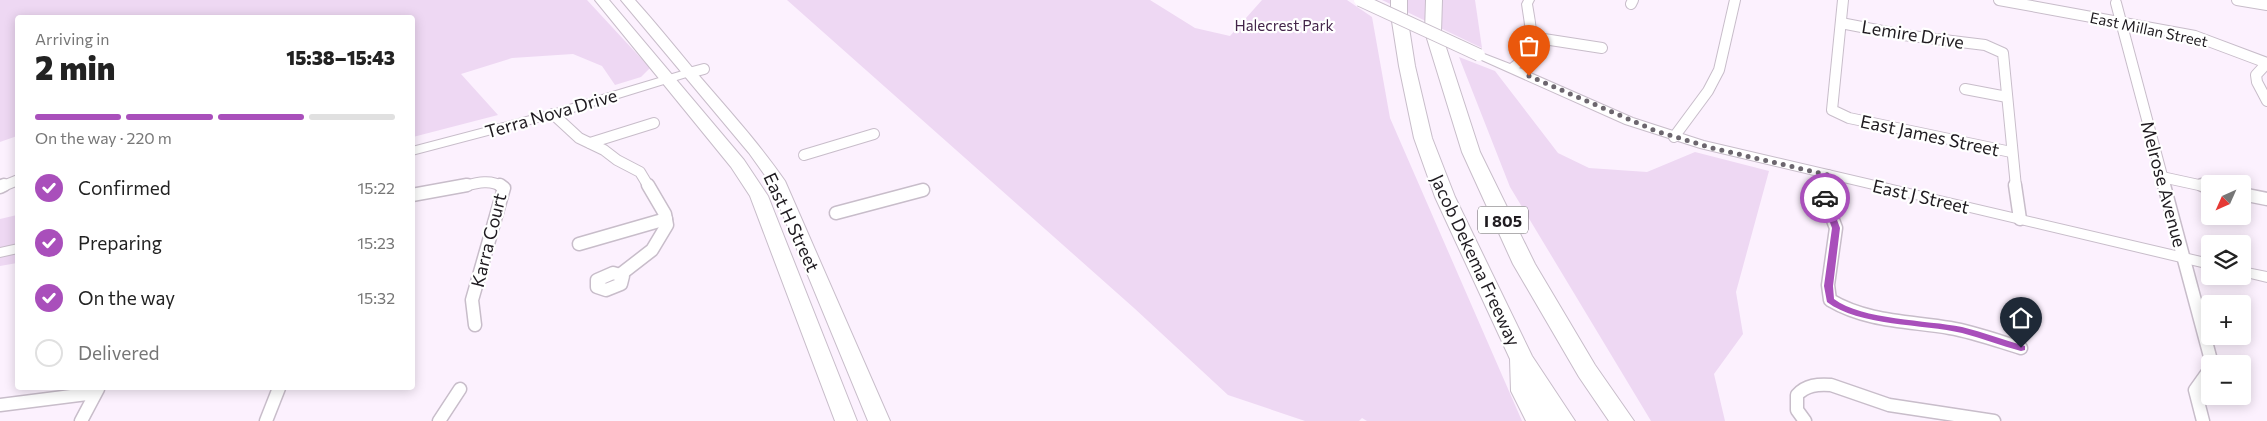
<!DOCTYPE html>
<html lang="en">
<head>
<meta charset="utf-8">
<style>
  :root { --surface:#fff; --page:#f6f6f6; --text:#222; --muted:#767676; --line:#e0e0e0; --accent:#a94fbb }
  body { margin:0; font-family:Commissioner,sans-serif; background:var(--page); color:var(--text); height:100vh; display:flex; flex-direction:column; font-size:19px; white-space:nowrap }
  * { box-sizing:border-box; margin:0 }
  p { font-size:16px; color:var(--muted) }
  .icon { flex:none; width:28px; height:28px; fill:none; stroke:currentColor; stroke-width:2; stroke-linecap:round; stroke-linejoin:round }
  .map { position:relative; flex:1; overflow:hidden }
  .sheet { position:absolute; left:15px; top:15px; width:400px; height:375px; display:flex; flex-direction:column; background:var(--surface); border-radius:5px; box-shadow:0 2px 12px #0003 }
  .sheet>* { flex:none }
  .needle { width:32px; rotate:225deg }
  .controls { position:absolute; left:2201px; top:175px; display:grid; gap:10px }
  .controls a { display:grid; place-items:center; width:50px; height:50px; border-radius:5px; background:var(--surface); box-shadow:0 2px 12px #0003; font-size:25px }
  .pin { position:absolute; display:grid; place-items:center; width:42px; height:42px; color:#fff; margin:-51px -21px; border-radius:50% 50% 50% 0; rotate:-45deg; box-shadow:0 0 5px #0007 }
  .pin .icon { rotate:45deg }
  .courier { position:absolute; display:grid; place-items:center; width:50px; height:50px; margin:-25px; border:4px solid #a94fbb; border-radius:50%; background:#fff; color:#222; box-shadow:0 1px 6px #0007 }
  .headline em { font-style:normal; font-weight:800 }
  .headline div { display:flex; flex-direction:column-reverse }
  .headline { display:flex; align-items:center; justify-content:space-between; height:85px; padding:0 20px }
  h1 { font-size:32px; font-weight:800; line-height:38px }
  .bar { display:grid; grid-template-columns:repeat(4,1fr); gap:8px 5px; align-content:center; height:60px; padding:0 20px }
  .bar i { height:6px; border-radius:4px; background:var(--line) }
  .bar .active { background:var(--accent) }
  .bar p { grid-column:span 4 }
  ol { padding:0 20px; list-style:none }
  li { display:flex; align-items:center; gap:15px; height:55px }
  li p { margin-inline-start:auto }
  li .icon { padding:5px; border-radius:50%; background:var(--accent); color:#fff; stroke-width:4 }
  li:last-child { color:var(--muted) }
  li i { width:28px; height:28px; border:2px solid var(--line); border-radius:50% }
  .map>svg:first-child { display:block }
  .green { fill:#eed8f3 }
  .lines { fill:none; stroke-linecap:round; stroke-linejoin:round }
  .minor-far1-casing { stroke:#c8bdca; stroke-width:12 }
  .minor-casing { stroke:#c8bdca; stroke-width:15 }
  .tertiary-casing { stroke:#c8bdca; stroke-width:2 }
  .primary-casing { stroke:#c8bdca; stroke-width:2 }
  .motorway-casing { stroke:#c8bdca; stroke-width:2 }
  .minor-far1 { stroke:#fff; stroke-width:10 }
  .minor { stroke:#fff; stroke-width:12 }
  .tertiary { fill:#fff; fill-rule:evenodd }
  .primary { fill:#fff; fill-rule:evenodd }
  .motorway { fill:#fff; fill-rule:evenodd }
  .tertiary-bridge-casing { stroke:#c8bdca; stroke-width:14; stroke-linecap:butt }
  .tertiary-bridge { stroke:#fff; stroke-width:12 }
  .route { fill:#a94fbb }
  .done { stroke:#6c666e; stroke-width:5; stroke-dasharray:0 9 }
  .labels { text-anchor:middle; dominant-baseline:central; stroke-width:4.5; stroke-linejoin:round; paint-order:stroke }
  .far-park-label { font-size:15px; fill:#44254a; stroke:#fff }
  .far-street-label { font-size:15px; fill:#1f1b20; stroke:#fff }
  .shield { fill:#fff; stroke:#625f63; stroke-width:1 }
  .shield-label { font-size:16px; font-weight:bold; fill:#1f1b20 }
  .street-label { font-size:18px; fill:#1f1b20; stroke:#fff }
</style>
</head>
<body>
<div class="map">
<svg width="2267" height="421" viewBox="0 0 2267 421">
  <rect width="100%" height="100%" fill="#fcf1fe"/>
  <g class="green">
    <path d="M0 0H587L650 68 641 77 615 85 602 66 573 54 512 58 461 74 498 115 413 137 412 18H18L17 136 0 142Z"/>
    <path d="M787 0H1150L1195 28 1230 36 1262 0H1347L1372 17 1390 118 1522 421H1367L1362 418 1359 421H1305L1228 395 1134 308Z"/>
    <path d="M1382 0H1475L1482 48Z"/>
    <path d="M1459 57 1495 71 1558 153 1589 168 1647 172 1695 152 1769 171 1736 292 1743 334 1714 374 1725 421H1651L1510 187Z"/>
    <path d="M17 215V263L0 266V219Z"/>
  </g>
  <g class="lines">
    <g class="minor-far1-casing">
      <g id="minor-far1">
        <path d="M1843 0 1832 110 1849 118 2011 152"/>
        <path d="M1999 0 2195 36 2267 63"/>
        <path d="M2237 0 2267 5"/>
        <path d="M2116 3 2165 187"/>
        <path d="M1631 4 1633 0"/>
        <path d="M1841 23 1903 35 1985 45 2003 53 2016 187"/>
        <path d="M1531 37 1602 48"/>
        <path d="M2267 63 2256 75 2257 82 2267 101"/>
        <path d="M689 73 704 69"/>
        <path d="M1965 89 2007 97"/>
        <path d="M553 114 579 138 604 150 617 160 640 172 649 187"/>
        <path d="M1674 137 1708 91 1719 70 1735 0"/>
        <path d="M590 143 654 123"/>
        <path d="M804 155 874 134"/>
        <path d="M2162 177 2208 187"/>
        <path d="M1 187 18 180"/>
        <path d="M460 187C473 184 490 178 502 187"/>
        <path d="M1827 187 1828 175"/>
      </g>
    </g>
    <g class="minor-casing">
      <g id="minor">
        <path d="M1827 185 1825 199 1836 228 1828 285 1830 300C1867 322 1909 321 1950 328 1974 332 1998 341 2021 348"/>
        <path d="M2015 185 2020 219"/>
        <path d="M2164 185 2212 364"/>
        <path d="M2202 185 2210 187"/>
        <path d="M0 187 4 185"/>
        <path d="M2242 194 2267 199"/>
        <path d="M412 195 467 185"/>
        <path d="M836 213 923 190"/>
        <path d="M579 244 666 219"/>
        <path d="M613 273 623 276 621 284 606 290 597 287V280Z"/>
        <path d="M621 274 652 250 667 225 665 214 648 185"/>
        <path d="M475 325 472 300 504 188 500 185"/>
        <path d="M0 405 95 393"/>
        <path d="M81 421 98 389"/>
        <path d="M266 421 279 388"/>
        <path d="M439 421 460 389"/>
        <path d="M1805 421 1797 410V395C1806 385 1818 384 1831 385L1889 405 1994 421"/>
        <path d="M2203 421 2195 390 2210 369"/>
      </g>
    </g>
    <g class="tertiary-casing">
      <g id="tertiary">
        <path d="M1524 0H1534L1532 4C1536 29 1543 52 1519 68L1633 118 1704 141 2210 259V269L1700 148 1625 124 1475 57 1473 55 1479 52 1510 64C1533 48 1525 28 1522 4Z"/>
        <path d="M689 69 695 73 693 75 557 117 412 155V147L549 111Z"/>
        <path d="M18 244V253L0 257V248Z"/>
        <path d="M2242 267 2267 272V282L2242 276Z"/>
      </g>
    </g>
    <g class="primary-casing">
      <g id="primary">
        <path d="M595 0H609L744 160 768 196 857 421H835L750 196 731 167Z"/>
        <path d="M621 0H635C656 23 675 47 695 71 726 107 758 142 785 181L890 421H868L769 181 749 153Z"/>
      </g>
    </g>
    <g class="motorway-casing">
      <g id="motorway">
        <path d="M1391 0H1407V15L1415 66 1432 138 1455 197 1532 356 1575 421H1526L1511 391 1510 359 1435 197 1414 138 1399 66 1391 15Z"/>
        <path d="M1426 0H1442L1441 32 1480 152 1535 264 1595 365 1634 421H1609L1579 377 1513 264 1462 152 1425 32Z"/>
      </g>
    </g>
    <use href="#minor-far1" class="minor-far1"/>
    <use href="#minor" class="minor"/>
    <use href="#tertiary" class="tertiary"/>
    <use href="#primary" class="primary"/>
    <use href="#motorway" class="motorway"/>
    <g class="tertiary-bridge-casing">
      <path id="tertiary-bridge" d="M1360 0 1479 55"/>
    </g>
    <use href="#tertiary-bridge" class="tertiary-bridge"/>
  </g>
  <path class="route" d="M1822 196 1829 198 1840 228 1833 286 1834 299C1862 320 1927 320 1962 327 1983 332 2004 340 2025 346V350L2021 351C2001 346 1982 338 1962 333 1924 324 1858 326 1827 302L1824 286 1832 228 1821 198Z"/>
  <g class="lines">
    <path class="done" d="M1529 76 1656 131 1712 148 1828 175 1825 198"/>
  </g>
  <g class="labels">
    <g class="far-park-label">
      <text x="1284" y="25">Halecrest Park</text>
    </g>
    <g class="far-street-label">
      <text transform="translate(2149 29) rotate(12)">East Millan Street</text>
    </g>
    <rect class="shield" x="1478" y="206.5" width="50" height="27" rx="4"/>
    <g class="shield-label">
      <text x="1503" y="220">I 805</text>
    </g>
    <g class="street-label">
      <text transform="translate(1913 34) rotate(9)">Lemire Drive</text>
      <text transform="translate(551 113) rotate(-16)">Terra Nova Drive</text>
      <text transform="translate(1930 135) rotate(12)">East James Street</text>
      <text transform="translate(2164 184) rotate(75)">Melrose Avenue</text>
      <text transform="translate(1921 196) rotate(13)">East J Street</text>
      <text transform="translate(792 222) rotate(65)">East H Street</text>
      <text transform="translate(488 240) rotate(-76)">Karra Court</text>
      <text transform="translate(1476 260) rotate(65)">Jacob Dekema Freeway</text>
    </g>
  </g>
</svg>
<div class="controls">
<a><svg class="needle" viewBox="-14 -14 28 28"><path d="M0-13l5 13h-10z" fill="#e53935"/><path d="M0 13l5-13h-10z" fill="#767676"/></svg></a>
<a><svg class="icon" aria-label="layers" viewBox="0 0 24 24"><path d="M12 4l9 5-9 5-9-5zM3 14l9 5 9-5"/></svg></a>
<a>+</a>
<a>−</a>
</div>
<div class="pin" style="left:1529px;top:76px;background:#ea580c"><svg class="icon" aria-label="bag" viewBox="0 0 24 24"><path d="M5 8h14l-1 12H6zM9 8a3 3 0 0 1 6 0"/></svg></div>
<div class="pin" style="left:2021px;top:348px;background:#1f2937"><svg class="icon" aria-label="home" viewBox="0 0 24 24"><path d="M3 11l9-7 9 7M6 9v11h12V9"/></svg></div>
<div class="courier" style="left:1825px;top:198px"><svg class="icon" aria-label="car" viewBox="0 0 24 24"><path d="M5 17H2v-5l4-1 3-4h7l3 4 3 1v5h-3M9 17h6M6 11h13"/><circle cx="7" cy="17" r="2"/><circle cx="17" cy="17" r="2"/></svg></div>
<section class="sheet">
<div class="headline"><div><h1>2 min</h1><p>Arriving in</p></div><em>15:38–15:43</em></div>
<div class="bar"><i class="active"></i><i class="active"></i><i class="active"></i><i></i><p>On the way · 220 m</p></div>
<ol>
<li><svg class="icon" aria-label="check" viewBox="0 0 24 24"><path d="M5 12l5 5 9-10"/></svg>Confirmed<p>15:22</p></li>
<li><svg class="icon" aria-label="check" viewBox="0 0 24 24"><path d="M5 12l5 5 9-10"/></svg>Preparing<p>15:23</p></li>
<li><svg class="icon" aria-label="check" viewBox="0 0 24 24"><path d="M5 12l5 5 9-10"/></svg>On the way<p>15:32</p></li>
<li><i></i>Delivered</li>
</ol>
</section>
</div>
</body>
</html>
